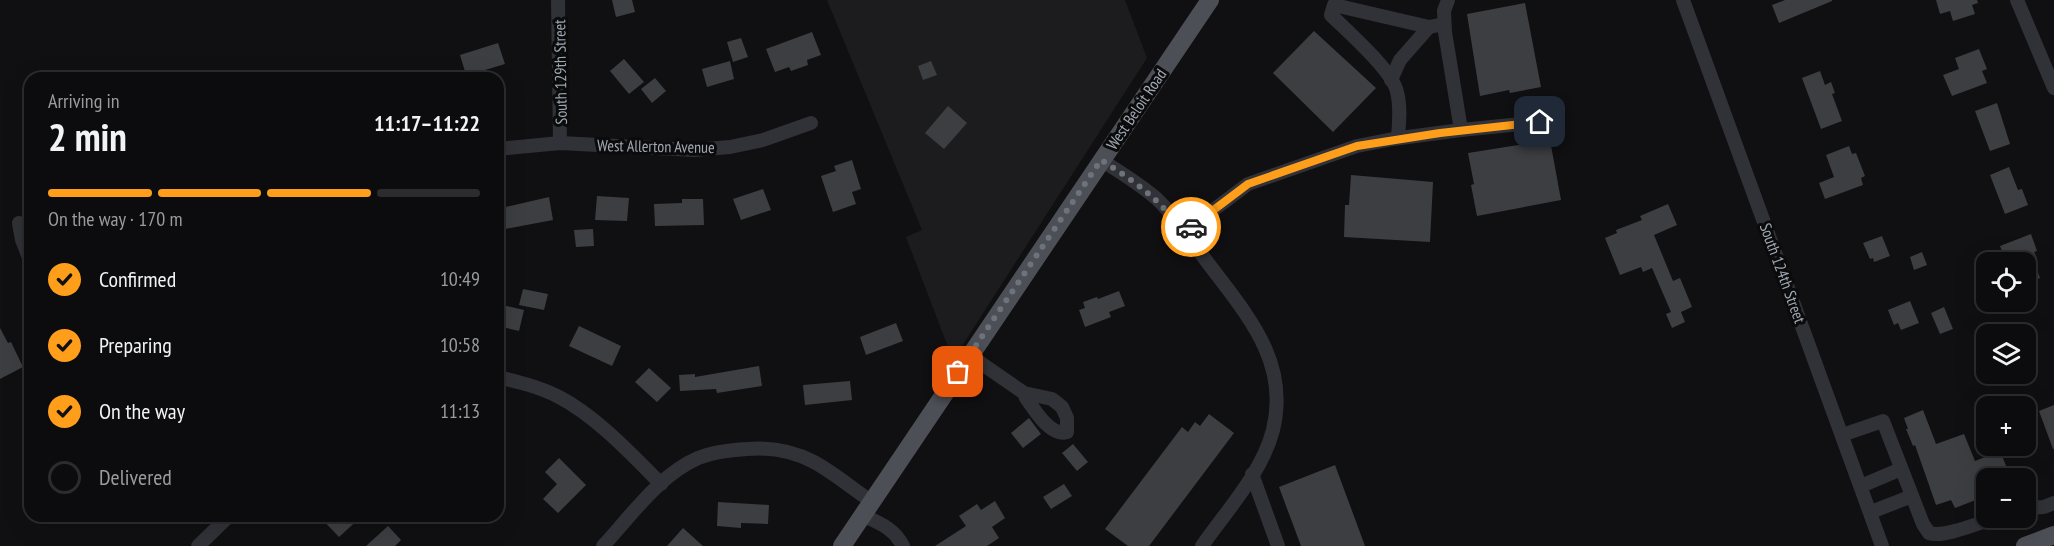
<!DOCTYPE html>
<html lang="en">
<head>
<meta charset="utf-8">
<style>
  :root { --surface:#0c0c0e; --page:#1a1a1c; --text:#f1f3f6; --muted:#9a9b9e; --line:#2c2c2e; --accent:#ff9e1a }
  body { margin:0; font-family:"PT Sans Narrow",sans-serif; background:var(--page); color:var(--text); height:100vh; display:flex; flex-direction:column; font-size:22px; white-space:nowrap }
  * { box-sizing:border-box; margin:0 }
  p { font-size:20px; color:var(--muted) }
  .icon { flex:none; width:33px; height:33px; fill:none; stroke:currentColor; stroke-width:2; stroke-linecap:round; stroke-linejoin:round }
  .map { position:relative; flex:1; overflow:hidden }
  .side { position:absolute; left:24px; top:72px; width:480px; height:450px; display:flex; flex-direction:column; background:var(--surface); border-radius:18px; box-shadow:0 6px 24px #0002,0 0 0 2px var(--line) }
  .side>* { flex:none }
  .controls { position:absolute; left:1976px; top:252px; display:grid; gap:12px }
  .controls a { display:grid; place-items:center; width:60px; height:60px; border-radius:12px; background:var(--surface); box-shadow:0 6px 24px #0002,0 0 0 2px var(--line); font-size:30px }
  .pin { position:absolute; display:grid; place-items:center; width:51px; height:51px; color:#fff; margin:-26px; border-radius:12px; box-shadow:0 3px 9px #0006 }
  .courier { position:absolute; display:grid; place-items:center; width:60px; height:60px; margin:-30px; border:4px solid #ff9e1a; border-radius:50%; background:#fff; color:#222; box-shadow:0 2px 8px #0007 }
  .summary em { font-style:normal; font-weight:700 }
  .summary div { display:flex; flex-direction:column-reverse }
  .summary { display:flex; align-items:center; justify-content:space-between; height:102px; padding:0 24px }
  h1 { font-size:39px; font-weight:700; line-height:45px }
  .bar { display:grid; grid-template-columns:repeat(4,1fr); gap:9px 6px; align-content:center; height:72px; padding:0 24px }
  .bar i { height:8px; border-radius:4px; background:var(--line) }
  .bar .current { background:var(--accent) }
  .bar p { grid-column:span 4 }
  ol { padding:0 24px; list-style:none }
  li { display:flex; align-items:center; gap:18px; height:66px }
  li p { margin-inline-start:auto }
  li .icon { padding:6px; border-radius:50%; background:var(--accent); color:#111; stroke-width:4 }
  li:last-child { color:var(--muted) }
  li i { width:33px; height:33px; border:3px solid var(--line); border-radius:50% }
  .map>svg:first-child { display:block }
  .built { fill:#1c1c1f }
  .building { fill:#3c3e42 }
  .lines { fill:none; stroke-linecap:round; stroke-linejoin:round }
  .minor { stroke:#313237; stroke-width:14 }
  .major { stroke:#4c4f56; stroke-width:18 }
  .done { stroke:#6e737b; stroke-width:6; stroke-dasharray:0 10.8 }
  .route { stroke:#ff9e1a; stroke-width:8 }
  .labels { text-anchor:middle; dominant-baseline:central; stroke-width:6; stroke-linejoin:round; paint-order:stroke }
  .street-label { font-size:16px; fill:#a0a8b4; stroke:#0b0b0c }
</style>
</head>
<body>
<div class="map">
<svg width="2054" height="546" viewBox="0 0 2054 546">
  <rect width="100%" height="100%" fill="#101012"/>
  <path class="built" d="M827 0H1125L1147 58 953 360 906 237 922 230Z"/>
  <g class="building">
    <path d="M612 0H632L635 12 616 17Z"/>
    <path d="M1785 0H1832V1L1779 23 1772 5Z"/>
    <path d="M1936 0H1977L1978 3 1972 5 1975 14 1953 21 1950 11 1940 14Z"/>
    <path d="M1525 3 1541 87 1510 93 1509 90 1480 96 1467 14Z"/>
    <path d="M1314 31 1376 88 1333 132 1273 73Z"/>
    <path d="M812 32 821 55 807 60 808 65 791 71 789 67 775 72 766 49Z"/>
    <path d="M741 38 748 57 733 62 727 42Z"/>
    <path d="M498 43 505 64 485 70 488 78H467L460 55Z"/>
    <path d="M1979 49 1987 69 1982 71 1987 83 1952 96 1943 75 1959 69 1955 58Z"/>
    <path d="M624 59 644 82 629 94 610 71Z"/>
    <path d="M730 61 734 79 707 87 702 69Z"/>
    <path d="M931 61 937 75 923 80 918 66Z"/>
    <path d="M1820 71 1825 85 1831 82 1835 93 1832 94 1842 121 1821 129 1802 78Z"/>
    <path d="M655 78 666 91 652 103 641 89Z"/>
    <path d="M1997 103 2010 144 1990 151 1975 111Z"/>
    <path d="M948 106 967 123 944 149 925 133Z"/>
    <path d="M1550 140 1561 200 1477 216 1471 185 1474 184 1468 153Z"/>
    <path d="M1849 146 1852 154 1856 153 1865 176 1861 178 1863 185 1825 199 1819 183 1834 177 1826 155Z"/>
    <path d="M852 160 861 189 852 192 856 204 833 212 821 176 836 171 834 166Z"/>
    <path d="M2009 167 2018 190 2022 189 2028 205 2005 214 1990 175Z"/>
    <path d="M1351 175 1433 182 1430 242 1344 237 1345 205H1349Z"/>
    <path d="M763 189 771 210 741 220 733 199Z"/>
    <path d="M597 196 629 198 627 221 595 220Z"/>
    <path d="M549 197 553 220 505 229 501 208Z"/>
    <path d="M682 199H703L704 225 655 226 654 204 682 203Z"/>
    <path d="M1668 204 1677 225 1654 235 1673 281 1680 278 1692 307 1681 312 1685 322 1672 328 1666 314 1671 312 1652 268 1643 272 1641 267 1620 275 1605 238 1617 233 1616 230 1642 220 1640 216Z"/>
    <path d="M593 229 594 246 576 247 574 230Z"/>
    <path d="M2031 234 2037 251 2034 252 2037 258 2033 259 2040 278 2025 283V262H2006L2000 246Z"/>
    <path d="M1882 236 1890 256 1874 262 1873 258 1870 259 1863 243Z"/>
    <path d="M1922 252 1927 265 1914 270 1910 257Z"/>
    <path d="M523 289 548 294 544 310 519 305Z"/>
    <path d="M1119 291 1125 306 1109 312 1111 317 1085 327 1079 310 1085 308 1083 302 1097 297 1098 299Z"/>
    <path d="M1910 301 1919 323 1901 330 1898 323 1894 325 1888 310Z"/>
    <path d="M498 304 524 310 519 331 498 326Z"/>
    <path d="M1944 307 1953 329 1940 334 1931 313Z"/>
    <path d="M896 323 903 341 866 355 860 337Z"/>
    <path d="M579 326 621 346 612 366 569 346Z"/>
    <path d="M0 328 8 343 11 342 23 367 0 379Z"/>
    <path d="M759 366 762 386 717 393 716 389 680 391 679 375 695 374V377Z"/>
    <path d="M649 368 671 388 657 402 635 382Z"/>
    <path d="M850 381 852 400 805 405 803 385Z"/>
    <path d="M2054 405V449H2053L2039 411Z"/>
    <path d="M1923 410 1936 444 1964 434 1975 461 2000 451 2011 478H1986V496L1955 508 1951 500 1936 505 1915 445 1913 446 1906 429H1908L1904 418Z"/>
    <path d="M1209 414 1234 433 1149 546H1128L1105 529 1182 427 1188 432 1195 422 1200 426Z"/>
    <path d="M1029 418 1041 434 1023 448 1011 433Z"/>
    <path d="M1073 444 1088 462 1077 471 1062 453Z"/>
    <path d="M559 458 586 485 558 513 543 499 557 484 545 472Z"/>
    <path d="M1335 465 1365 546H1301L1279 487Z"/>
    <path d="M1064 484 1072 496 1051 509 1043 497Z"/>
    <path d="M995 501 1005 518 992 527 999 538 987 546H935L966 526 959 516 977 504 981 510Z"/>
    <path d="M718 502 769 505 768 524 741 523V528L717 526Z"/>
    <path d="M319 516H362L339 537Z"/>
    <path d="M388 526 401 540 395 546H366Z"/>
    <path d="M683 528 703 546H667Z"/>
  </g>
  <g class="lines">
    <g class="minor">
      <path d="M558 0 560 143"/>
      <path d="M1448 0 1444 11 1445 32 1461 130"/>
      <path d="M1683 0 1882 546"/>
      <path d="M2017 0 2054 88"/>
      <path d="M1391 80 1400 60 1429 27"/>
      <path d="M1398 138C1399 123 1401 107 1397 92 1393 71 1347 31 1331 15L1334 5 1429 27 1444 24"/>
      <path d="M498 149 560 143 694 150 730 147 763 140 811 123"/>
      <path d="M1101 160C1120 172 1140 184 1157 199 1177 218 1192 242 1208 263 1246 314 1290 361 1273 430 1262 473 1227 510 1202 546"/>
      <path d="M19 223 22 240 30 260"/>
      <path d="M1184 232 1248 184 1357 146 1393 139 1461 130 1540 122"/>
      <path d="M969 355 1024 393 1052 399 1062 407 1067 418V432C1050 437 1035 410 1026 398L1024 393"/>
      <path d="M498 377C519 382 540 387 559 397 596 416 632 455 661 484"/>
      <path d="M1842 435 1883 421 1923 524 1929 533C1944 538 1978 523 1995 518"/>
      <path d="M1252 474 1278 546"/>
      <path d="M1861 486 1901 469"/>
      <path d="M2025 508 2044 507 2054 503"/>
      <path d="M1871 512 1912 496"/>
      <path d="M862 515C879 523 894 528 903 546"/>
      <path d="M198 546 229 516"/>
      <path d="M603 546C631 516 659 475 698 458 713 452 730 450 747 449 771 447 793 451 814 462 834 473 853 489 871 501"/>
    </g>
    <g class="major">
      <path d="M842 546 1210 0"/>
      <path d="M2025 546 2054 535"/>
    </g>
  </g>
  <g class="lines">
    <path class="done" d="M958 372 1101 160C1135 181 1160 200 1184 232L1191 227"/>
    <path class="route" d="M1191 227 1248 184 1357 146 1440 133 1540 122"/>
  </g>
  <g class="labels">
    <g class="street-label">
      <text transform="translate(560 72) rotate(-91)">South 129th Street</text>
      <text transform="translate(1136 109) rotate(-56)">West Beloit Road</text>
      <text transform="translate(656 146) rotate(1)">West Allerton Avenue</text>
      <text transform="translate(1783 273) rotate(70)">South 124th Street</text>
    </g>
  </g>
</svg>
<div class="controls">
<a><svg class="icon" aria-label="locate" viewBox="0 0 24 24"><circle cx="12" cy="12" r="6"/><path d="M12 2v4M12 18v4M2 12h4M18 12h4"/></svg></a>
<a><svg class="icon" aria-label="layers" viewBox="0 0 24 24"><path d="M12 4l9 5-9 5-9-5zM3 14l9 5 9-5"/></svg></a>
<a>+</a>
<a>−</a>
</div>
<div class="pin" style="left:958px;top:372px;background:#ea580c"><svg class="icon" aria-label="bag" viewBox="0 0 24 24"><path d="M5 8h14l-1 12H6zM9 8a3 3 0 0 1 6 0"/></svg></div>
<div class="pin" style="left:1540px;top:122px;background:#1f2937"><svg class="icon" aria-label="home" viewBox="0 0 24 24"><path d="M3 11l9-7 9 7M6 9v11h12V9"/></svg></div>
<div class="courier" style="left:1191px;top:227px"><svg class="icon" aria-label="car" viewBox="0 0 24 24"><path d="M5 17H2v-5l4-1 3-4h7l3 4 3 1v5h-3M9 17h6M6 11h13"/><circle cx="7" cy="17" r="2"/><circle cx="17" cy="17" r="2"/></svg></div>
<section class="side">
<div class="summary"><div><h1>2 min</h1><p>Arriving in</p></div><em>11:17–11:22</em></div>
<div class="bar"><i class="current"></i><i class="current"></i><i class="current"></i><i></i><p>On the way · 170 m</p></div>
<ol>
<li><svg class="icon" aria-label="check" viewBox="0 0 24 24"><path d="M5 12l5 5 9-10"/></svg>Confirmed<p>10:49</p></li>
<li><svg class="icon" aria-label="check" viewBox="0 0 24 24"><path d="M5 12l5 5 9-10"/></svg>Preparing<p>10:58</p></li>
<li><svg class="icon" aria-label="check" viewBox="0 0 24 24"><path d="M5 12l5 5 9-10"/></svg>On the way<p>11:13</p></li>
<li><i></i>Delivered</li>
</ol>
</section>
</div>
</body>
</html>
